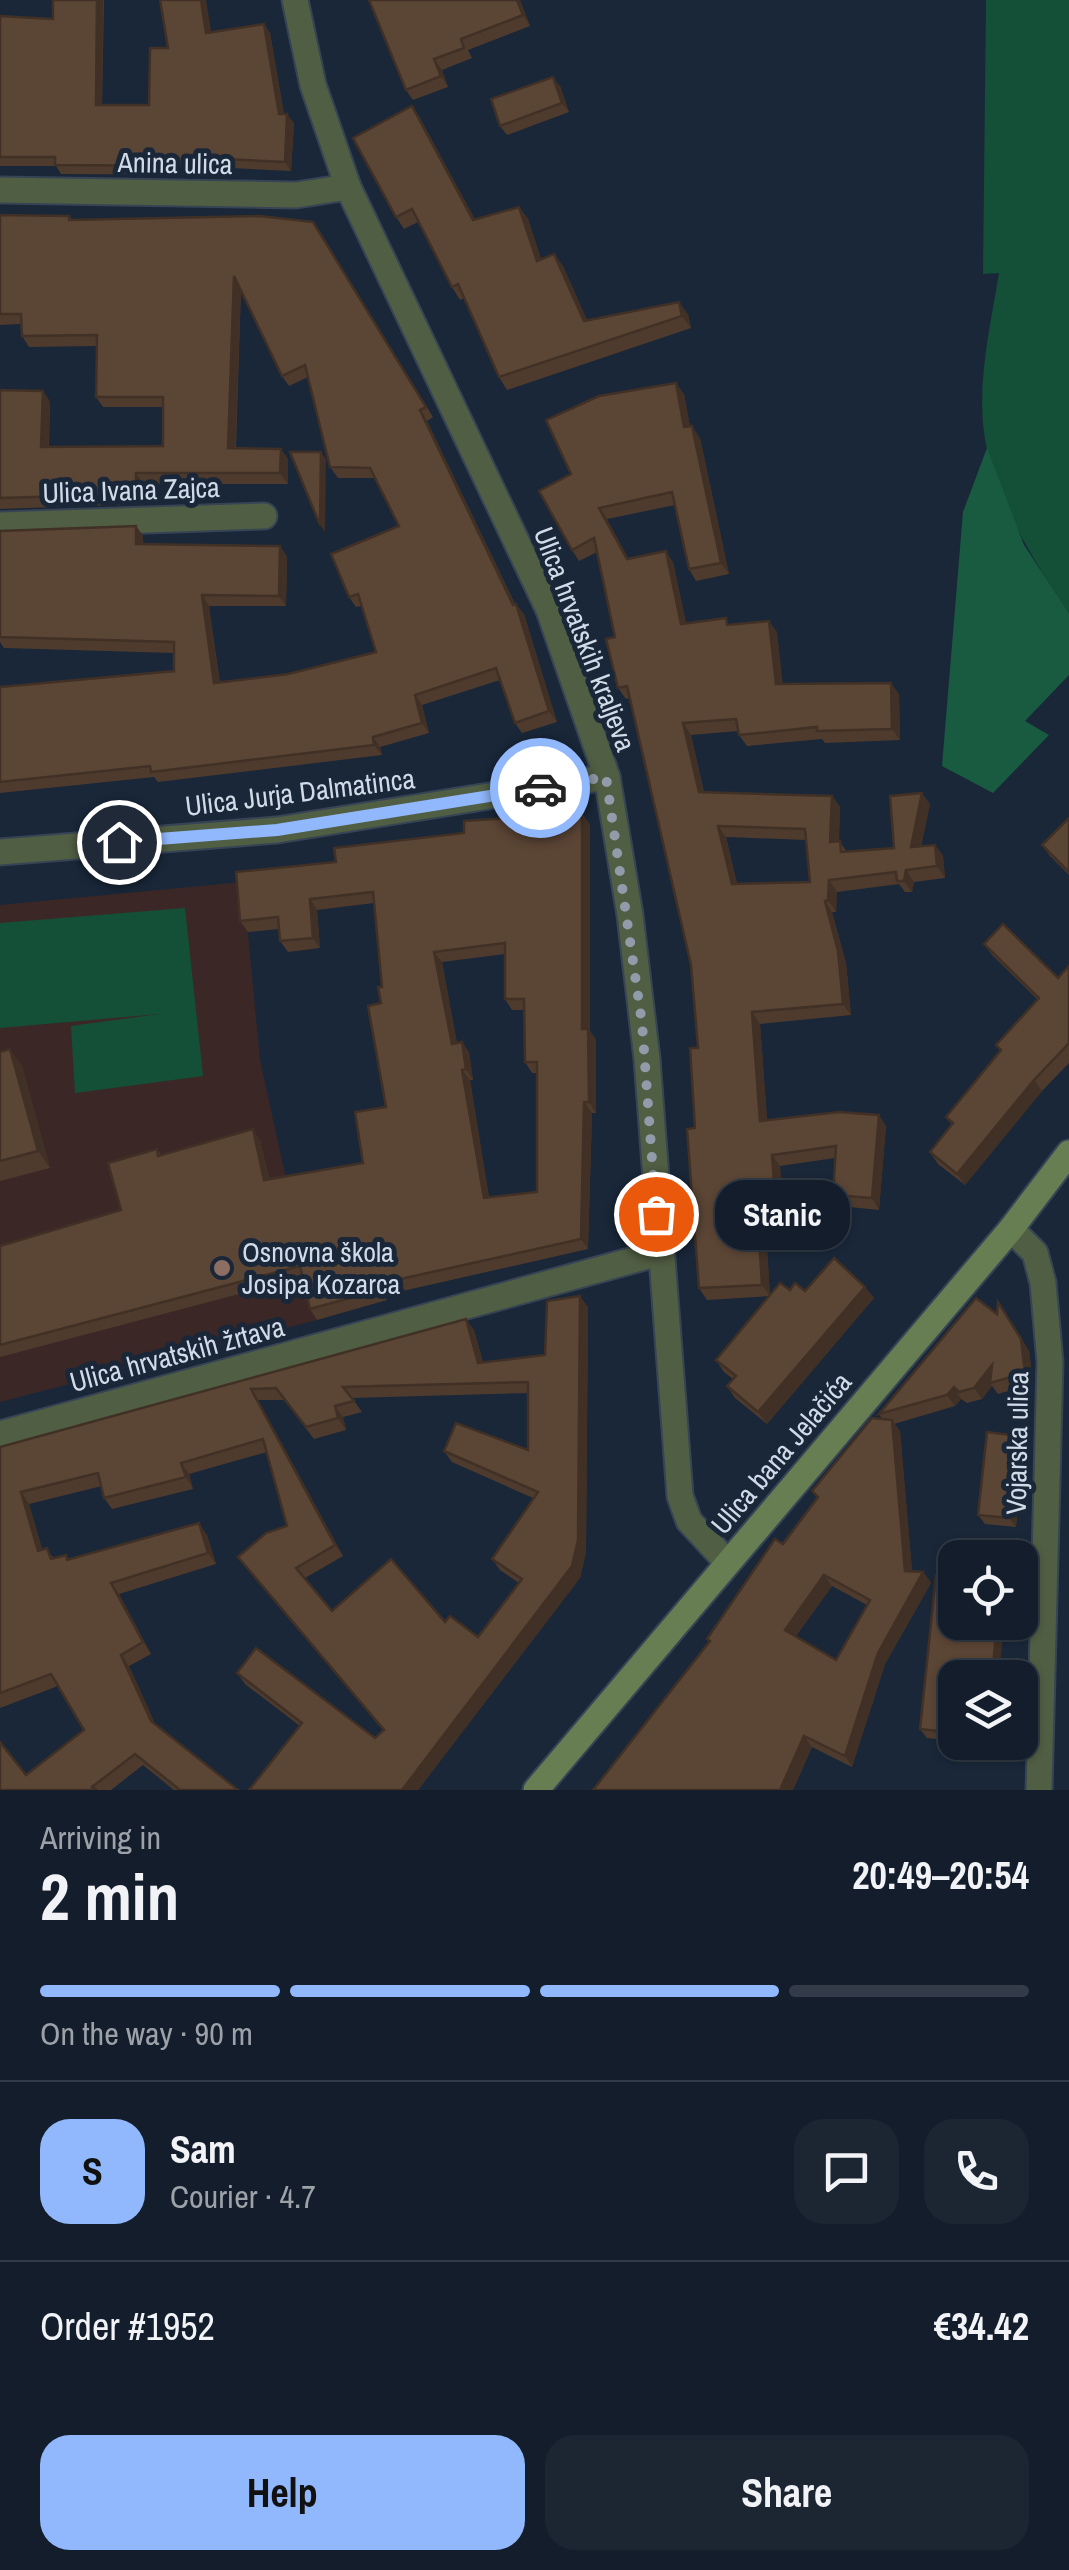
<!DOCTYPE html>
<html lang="en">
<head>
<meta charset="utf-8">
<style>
  :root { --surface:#131d2b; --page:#1c2633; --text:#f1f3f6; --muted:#9da2a9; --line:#323b47; --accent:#91b8fd }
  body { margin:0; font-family:"Archivo Narrow",sans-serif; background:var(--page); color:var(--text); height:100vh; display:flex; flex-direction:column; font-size:38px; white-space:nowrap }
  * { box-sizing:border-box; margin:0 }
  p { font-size:32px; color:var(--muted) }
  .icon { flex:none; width:55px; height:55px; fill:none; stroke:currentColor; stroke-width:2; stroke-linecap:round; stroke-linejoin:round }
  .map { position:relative; height:1790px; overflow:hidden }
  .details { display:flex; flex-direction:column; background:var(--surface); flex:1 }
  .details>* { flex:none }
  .fabs { position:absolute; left:938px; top:1540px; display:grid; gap:20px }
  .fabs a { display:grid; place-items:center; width:100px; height:100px; border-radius:20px; background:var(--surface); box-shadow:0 2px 8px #0004,0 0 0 2px var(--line); font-size:50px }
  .pin { position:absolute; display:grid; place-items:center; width:85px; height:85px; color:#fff; margin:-42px; border:5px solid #fff; border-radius:50%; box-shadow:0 2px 10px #0007 }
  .courier { position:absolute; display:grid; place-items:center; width:100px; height:100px; margin:-50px; border:8px solid #91b8fd; border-radius:50%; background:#fff; color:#222; box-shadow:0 2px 12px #0007 }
  .bubble { position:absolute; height:70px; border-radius:30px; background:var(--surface); box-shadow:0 2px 8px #0004,0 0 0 2px var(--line); font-size:32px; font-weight:700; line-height:70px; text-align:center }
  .head em { font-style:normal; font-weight:700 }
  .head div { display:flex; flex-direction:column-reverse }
  .head { display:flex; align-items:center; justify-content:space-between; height:170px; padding:0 40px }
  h1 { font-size:65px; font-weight:700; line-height:75px }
  .bar { display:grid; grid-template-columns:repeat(4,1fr); gap:15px 10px; align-content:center; height:120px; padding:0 40px }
  .bar i { height:12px; border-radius:8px; background:var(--line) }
  .bar .active { background:var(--accent) }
  .bar p { grid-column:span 4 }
  .line { display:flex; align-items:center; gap:25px; padding:0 40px; border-top:2px solid var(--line) }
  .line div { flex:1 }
  .round { display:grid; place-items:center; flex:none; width:105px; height:105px; border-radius:30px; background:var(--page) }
  .action { display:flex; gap:20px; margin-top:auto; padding:20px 40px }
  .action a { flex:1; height:115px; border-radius:30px; background:var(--accent); color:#111; font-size:40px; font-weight:700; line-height:115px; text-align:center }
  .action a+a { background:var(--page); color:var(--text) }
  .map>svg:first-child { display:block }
  .education { fill:#3b2826 }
  .green { fill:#135037 }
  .forest { fill:#195b40 }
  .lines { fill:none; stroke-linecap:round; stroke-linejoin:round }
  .minor-casing { stroke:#364455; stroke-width:29 }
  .secondary-casing { stroke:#364455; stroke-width:29 }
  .minor { stroke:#505e43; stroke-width:25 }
  .secondary { stroke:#677d52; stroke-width:25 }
  .wall { fill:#4e3b2e; fill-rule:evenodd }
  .shaded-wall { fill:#403025 }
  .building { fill:#5b4535; stroke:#403025; stroke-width:2.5; fill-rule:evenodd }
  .done { stroke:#919baa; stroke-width:10; stroke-dasharray:0 18 }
  .route { stroke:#91b8fd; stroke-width:12 }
  .education-dot { fill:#8d6e63; stroke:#192739; stroke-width:4 }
  .labels { text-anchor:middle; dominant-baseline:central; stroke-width:10; stroke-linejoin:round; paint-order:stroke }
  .street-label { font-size:28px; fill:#d1dae7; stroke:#192739 }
  .poi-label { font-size:28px; fill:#d1dae7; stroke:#192739; text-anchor:start }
</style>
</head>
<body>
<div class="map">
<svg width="1069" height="1790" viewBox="0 0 1069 1790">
  <rect width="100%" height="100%" fill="#192739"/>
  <path class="education" d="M243 882 260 1060 317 1320 0 1402V905Z"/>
  <g class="green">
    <path d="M986 0H1069V613C1035 562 1001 510 987 449 974 393 990 329 999 273L983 274Z"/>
    <path d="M185 908 203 1076 75 1093 71 1026 159 1014 0 1028V923Z"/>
  </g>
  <path class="forest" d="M987 448 1024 545 1069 613V675L1025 721 1049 735 993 793 942 766 963 512Z"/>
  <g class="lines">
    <g class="minor-casing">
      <g id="minor">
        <path d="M295 0 313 85 348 187 549 610 607 777 630 915 647 1059 680 1496 689 1521 727 1562"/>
        <path d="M0 190 296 195 348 187"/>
        <path d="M0 525 264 516"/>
        <path d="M0 852 277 830 607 777"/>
        <path d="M1011 1229 1035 1253 1043 1283 1050 1362 1039 1790"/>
        <path d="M0 1434 659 1253"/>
      </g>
    </g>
    <g class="secondary-casing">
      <path id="secondary" d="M536 1790 1011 1229 1069 1153"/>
    </g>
    <use href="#minor" class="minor"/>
    <use href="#secondary" class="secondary"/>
  </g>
  <g class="wall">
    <path d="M53 0H104L102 105H149L168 48 211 32 264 24 270 33 284 114 294 123 291 171 210 167V175L61 174 56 166H0V16L53 19Z"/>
    <path d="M369 0H520L530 26 468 50 472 58 442 70 448 87 413 100 406 90Z"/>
    <path d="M560 86 569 112 507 135 500 126Z"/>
    <path d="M412 106 420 118 475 220 519 207 528 219 541 259 563 266 587 321 688 314 691 328 507 390 499 377 464 298 460 300 452 287 418 222 404 229 396 217Z"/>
    <path d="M0 215 69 216 73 220 320 233 433 417 427 421 515 604 524 614 557 722 522 733 515 723 500 680 422 705 429 733 380 747 382 755 158 782 154 777 0 793V687L174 671V653L4 648 0 642V531L136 526 143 536V544L280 546 287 557 286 606H209L220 683 288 674 376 652 361 606 356 607 349 597 399 526 376 478H338L330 467 308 377 289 386 282 376 241 290 236 448 281 449 288 459V484H143V504L0 509V390L43 391 50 402 49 447 163 446V407H103L96 397V346L29 347 22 336 21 324 0 325Z"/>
    <path d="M684 394 690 427 700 438 729 574 696 581 689 569 675 505 607 519 628 559 673 562 686 624 730 625 777 632 782 684 899 694 900 740 825 743 822 739 747 746 739 735 738 731 691 735 704 792 832 796 840 807 839 841 847 852 894 848 930 804 921 846 935 845 943 856 945 878 914 882 912 892H905L899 884 837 892 836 912H832L846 963 851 1015 760 1024 767 1120 886 1126 879 1210 840 1206 833 1195 835 1158 780 1166 782 1193 773 1194 775 1216 765 1217 770 1296 790 1290 865 1287 874 1298 767 1424 735 1398 727 1386 733 1379 724 1372 716 1360 770 1296 707 1300 699 1288 695 1128 698 1048 691 965 630 698 626 699 618 688 615 637 597 552 579 561 572 550 571 474ZM726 837 806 840 810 882 737 884Z"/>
    <path d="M1069 818V875L1050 856 1042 845Z"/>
    <path d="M590 824V1031L596 1040V1113H592L588 1249 385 1295 387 1300 317 1320 310 1309 303 1277 0 1357V1246L121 1210 157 1149 161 1155 260 1140 269 1179 363 1163 386 1107 381 1003 382 987 374 903 317 910 320 948 288 952 280 941 279 929 248 932 240 921 336 862ZM505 954V999L512 1010H524L525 1062 532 1073H537V1192L489 1198 470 1080H473L469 1052 457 1043 442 962Z"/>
    <path d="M984 944 1058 978 1069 966V1063L1042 1091 965 1185 938 1164 930 1152 952 1125 946 1117 1000 1051 996 1045 1038 1000 992 955Z"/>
    <path d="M0 1052 22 1066 50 1168 0 1181Z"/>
    <path d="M588 1307 586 1552 580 1578 418 1790 300 1726 245 1684 237 1673 375 1738 383 1730 238 1557 287 1526 267 1452 189 1474 193 1489 112 1509 104 1498 102 1486 29 1504 42 1549 55 1558 66 1555 69 1560 207 1535 216 1564 119 1594 151 1654 129 1666 155 1724 238 1790H174L143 1765 111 1790H0L26 1775 84 1730 58 1686 0 1708V1447L474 1330 483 1362 545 1355ZM528 1393V1450L444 1451 452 1462 533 1498 492 1559 500 1570 519 1583 478 1637 445 1622 332 1611 305 1578 343 1556 258 1400H284L314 1439 346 1430 343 1417 362 1412 352 1398Z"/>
    <path d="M997 1314H1006L1029 1351 1033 1384 998 1394 992 1386 982 1399 967 1403 961 1399 955 1406 894 1424 900 1431 912 1571 923 1572 931 1583 885 1664 852 1767 812 1747 793 1790H593L710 1642 707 1639 817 1498 812 1491 882 1419 879 1414ZM832 1586 867 1605 836 1660 796 1636Z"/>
    <path d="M1018 1436 1024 1445 1016 1527 985 1524 978 1515Z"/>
    <path d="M955 1678V1741L927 1738 920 1729Z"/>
  </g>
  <g class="shaded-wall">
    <path d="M97 0H103L102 114 96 105Z"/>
    <path d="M201 0H206L213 42 206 33Z"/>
    <path d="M517 0H520L530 26 523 15Z"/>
    <path d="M264 24 270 33 285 123 279 114Z"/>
    <path d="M434 59 442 70 448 87 441 76Z"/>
    <path d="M553 77 560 86 569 112 562 103Z"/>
    <path d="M412 106 420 118 482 232 473 220Z"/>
    <path d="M287 114 294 123 291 171 285 162Z"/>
    <path d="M204 158 210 167V175L204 166Z"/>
    <path d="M519 207 528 219 546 274 537 261Z"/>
    <path d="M554 254 563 266 593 333 584 321Z"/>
    <path d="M234 276 241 286 235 459 228 448Z"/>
    <path d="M679 302 688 314 691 328 682 316Z"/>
    <path d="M676 383 684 394 692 438 684 427Z"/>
    <path d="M43 391 50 402 48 457 41 447Z"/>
    <path d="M420 410 427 421 519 614 516 604 524 614 557 722 549 711 513 605Z"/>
    <path d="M692 426 700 438 729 574 721 563Z"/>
    <path d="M281 449 288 459V484L280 473Z"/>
    <path d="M321 452 326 459 325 532 320 525Z"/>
    <path d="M136 473 143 484V504L136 494Z"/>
    <path d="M599 508 607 519 635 570 627 559Z"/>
    <path d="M136 526 143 536V555L136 544Z"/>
    <path d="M280 546 287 557 286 606 279 596Z"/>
    <path d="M666 551 673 562 689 636 681 624Z"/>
    <path d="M202 595 209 606 221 694 214 683Z"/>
    <path d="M769 621 777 632 784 695 776 684Z"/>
    <path d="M891 683 899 694 900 740 892 729Z"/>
    <path d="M415 695 422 705 429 733 422 723Z"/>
    <path d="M683 723 691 735 706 803 699 792Z"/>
    <path d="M373 737 380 747 382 755 374 745Z"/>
    <path d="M922 793 930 804 919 858 911 847Z"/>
    <path d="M832 796 840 807 838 853 830 842Z"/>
    <path d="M582 813 590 824V1031L596 1040V1113L589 1102 582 1029Z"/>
    <path d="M718 826 726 837 740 896 732 884Z"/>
    <path d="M935 845 943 856 945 878 937 866Z"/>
    <path d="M906 870 914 882 912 892 904 881Z"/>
    <path d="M829 880 837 892 836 912 828 900Z"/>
    <path d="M310 899 317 910 320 948 313 938Z"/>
    <path d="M825 901 832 912 846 963 851 1015 843 1004Z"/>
    <path d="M434 952 442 962 459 1054 452 1044Z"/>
    <path d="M752 1012 760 1024 768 1132 760 1121Z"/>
    <path d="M462 1042 469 1052 473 1080 466 1069Z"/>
    <path d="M10 1049 22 1066 50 1168 38 1151Z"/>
    <path d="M462 1070 470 1080 491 1209 484 1198Z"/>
    <path d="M1034 1080 1042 1091 965 1185 957 1174Z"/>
    <path d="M584 1102 592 1113 588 1249 581 1239Z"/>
    <path d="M879 1115 886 1126 879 1210 872 1198Z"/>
    <path d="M253 1129 260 1140 271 1191 264 1180Z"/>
    <path d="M772 1155 780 1166 782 1193 774 1182Z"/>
    <path d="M765 1183 773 1194 775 1216 767 1204Z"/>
    <path d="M757 1205 765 1217 770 1296 762 1285Z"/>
    <path d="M865 1287 874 1298 767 1424 758 1412Z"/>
    <path d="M580 1296 588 1307 586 1552 580 1578 418 1790H402L572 1566Z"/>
    <path d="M1006 1314 1029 1351 1033 1384 1025 1373Z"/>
    <path d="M466 1319 474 1330 486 1374 478 1363Z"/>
    <path d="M992 1365 990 1383 992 1386 982 1399 974 1388Z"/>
    <path d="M954 1387 961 1399 955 1406 947 1395Z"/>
    <path d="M251 1389 258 1400 343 1556 335 1545Z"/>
    <path d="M335 1406 343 1417 346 1430 338 1418Z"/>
    <path d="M892 1420 900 1431 913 1582 905 1571Z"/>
    <path d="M1018 1436 1024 1445 1016 1527 1009 1518Z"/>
    <path d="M181 1463 189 1474 193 1489 186 1477Z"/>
    <path d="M21 1492 29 1504 46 1562 38 1551Z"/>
    <path d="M199 1523 207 1535 216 1564 208 1553Z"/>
    <path d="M923 1572 931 1583 885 1664 852 1767 845 1756 878 1653Z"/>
    <path d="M824 1575 832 1586 793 1640 785 1630Z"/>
    <path d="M111 1583 119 1594 151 1654 143 1642Z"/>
    <path d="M997 1622H1004L999 1678H992Z"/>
    <path d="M121 1655 129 1666 159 1732 151 1721Z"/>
    <path d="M804 1736 812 1747 793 1790H780Z"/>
  </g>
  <g class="building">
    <path d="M53 0H97L96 105H149L150 48H168L160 0H201L206 33 264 24 279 114H287L285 162 204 158V166L55 165V157H0V16L53 19Z"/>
    <path d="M369 0H517L523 15 461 39 464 48 434 59 441 76 406 90Z"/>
    <path d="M553 77 562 103 500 126 491 99Z"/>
    <path d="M412 106 473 220 519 207 537 261 554 254 584 321 679 302 682 316 499 377 458 284 452 287 412 209 396 217 353 138Z"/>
    <path d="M0 215 69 216V220L260 216 313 222 426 407 420 410 513 605 516 604 549 711 515 723 496 668 415 695 422 723 373 737 374 745 151 772 150 766 0 782V687L174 671V642L0 637V531L136 526V544L280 546 279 596 202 595 214 683 288 674 376 652 358 594 349 597 331 554 399 526 370 468 330 467 305 365 282 376 234 276 228 448 281 449 280 473H136V494L0 498V390L43 391 41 447 163 446V397H96L97 335 22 336 21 314H0Z"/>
    <path d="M676 383 684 427 692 426 721 563 689 569 672 492 599 508 627 559 666 551 681 624 726 618 727 625 769 621 776 684 891 683 892 729 817 731V727L739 735 736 719 683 723 699 792 832 796 830 842 840 841 841 852 894 848 890 796 922 793 911 847 935 845 937 866 906 870 904 881H897L896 872 829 880 828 900 825 901 838 951 843 1004 752 1012 760 1121 839 1112 879 1115 872 1198 833 1195 836 1146 772 1155 774 1182 765 1183 767 1204 757 1205 762 1285 699 1288 687 1129 695 1128 690 1048H698L691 965 627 686 618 688 606 639 615 637 594 538 572 550 539 491 571 474 546 420 599 396ZM718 826 805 829 810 882 732 884Z"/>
    <path d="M290 452H321L320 525Z"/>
    <path d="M582 813V1029H588L589 1102H584L581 1239 378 1284 379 1290 310 1309 300 1266 0 1345V1246L121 1210 108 1163 157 1149 158 1156 253 1129 264 1180 363 1163 355 1112 386 1107 368 1006 381 1003 378 987H382L373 892 310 899 313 938 280 941 278 917 240 921 236 872 336 862 334 848 464 833V821ZM505 943V999H524L525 1062H537V1192L484 1198 462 1070 466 1069 462 1042 452 1044 434 952Z"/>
    <path d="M1069 818V872L1042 845Z"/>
    <path d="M1003 924 1058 978 1069 966V1043L1034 1080 957 1174 930 1152 953 1123 946 1117 1001 1050 996 1045 1039 998 984 944Z"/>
    <path d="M10 1049 38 1151 0 1161V1052Z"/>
    <path d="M834 1258 865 1287 758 1412 727 1386 736 1376 716 1360 780 1283 790 1290 795 1283 805 1291Z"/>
    <path d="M580 1296 578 1540 572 1566 402 1790H249L302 1723 237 1673 256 1648 375 1738 384 1730 238 1557 266 1533 287 1526 263 1439 181 1463 186 1477 104 1498 98 1473 21 1492 38 1551 47 1548 51 1559 66 1555 67 1560 199 1523 208 1553 111 1583 143 1642 121 1655 151 1721 238 1790H180L135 1754 92 1787 96 1790H0V1742L26 1775 84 1730 51 1674 0 1693V1447L466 1319 478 1363 545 1355 547 1301ZM528 1382V1450L456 1423 444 1451 538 1492 492 1559 522 1579 478 1637 450 1616 445 1622 391 1559 332 1611 296 1568 335 1545 251 1389 276 1388 306 1427 338 1418 335 1406 354 1401 343 1387Z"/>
    <path d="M976 1298 997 1314 998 1302 1021 1339 1025 1373 990 1383 992 1365 974 1388 959 1392 954 1387 947 1395 879 1414Z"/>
    <path d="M872 1418 892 1420 905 1571 923 1572 878 1653 845 1756 804 1736 780 1790H593L710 1641 707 1639 775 1539 783 1544 818 1497 812 1491ZM824 1575 870 1600 836 1660 785 1630Z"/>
    <path d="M987 1432 1018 1436 1009 1518 978 1515Z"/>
    <path d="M936 1575 955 1576V1622H997L992 1678H955V1733L920 1729Z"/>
  </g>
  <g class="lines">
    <path class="done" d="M540 788 606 777 642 1023 656 1214"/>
    <path class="route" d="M119 842 277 830 540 788"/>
  </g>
  <circle class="education-dot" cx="222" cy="1268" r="10"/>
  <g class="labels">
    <g class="street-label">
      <text transform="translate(175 163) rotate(1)">Anina ulica</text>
      <text transform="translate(131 490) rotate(-2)">Ulica Ivana Zajca</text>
      <text transform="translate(585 639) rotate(69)">Ulica hrvatskih kraljeva</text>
      <text transform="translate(300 792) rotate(-7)">Ulica Jurja Dalmatinca</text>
      <text transform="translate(177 1354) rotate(-15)">Ulica hrvatskih žrtava</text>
      <text transform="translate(1017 1443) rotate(-89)">Vojarska ulica</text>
      <text transform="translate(781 1453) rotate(-50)">Ulica bana Jelačića</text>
    </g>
    <g class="poi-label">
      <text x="242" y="1252">Osnovna škola<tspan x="242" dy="32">Josipa Kozarca</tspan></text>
    </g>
  </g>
</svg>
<div class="fabs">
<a><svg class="icon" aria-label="locate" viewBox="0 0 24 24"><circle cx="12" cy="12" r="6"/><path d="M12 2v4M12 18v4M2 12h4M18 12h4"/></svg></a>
<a><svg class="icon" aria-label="layers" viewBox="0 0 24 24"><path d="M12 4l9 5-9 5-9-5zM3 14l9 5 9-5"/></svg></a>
</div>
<div class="pin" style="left:656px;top:1214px;background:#ea580c"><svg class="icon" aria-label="bag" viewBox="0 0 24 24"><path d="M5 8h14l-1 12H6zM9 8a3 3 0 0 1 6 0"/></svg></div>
<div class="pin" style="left:119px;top:842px;background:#1f2937"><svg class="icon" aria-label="home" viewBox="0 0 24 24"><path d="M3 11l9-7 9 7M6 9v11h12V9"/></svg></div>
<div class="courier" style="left:540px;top:788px"><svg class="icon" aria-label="car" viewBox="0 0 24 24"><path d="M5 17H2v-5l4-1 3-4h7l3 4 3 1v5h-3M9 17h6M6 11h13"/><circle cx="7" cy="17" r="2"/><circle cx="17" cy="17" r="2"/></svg></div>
<div class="bubble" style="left:715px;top:1180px;width:135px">Stanic</div>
</div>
<section class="details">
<div class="head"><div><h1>2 min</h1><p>Arriving in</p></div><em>20:49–20:54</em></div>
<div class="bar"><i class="active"></i><i class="active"></i><i class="active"></i><i></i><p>On the way · 90 m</p></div>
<div class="line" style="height:180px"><b class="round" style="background:var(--accent);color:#111">S</b><div><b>Sam</b><p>Courier · 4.7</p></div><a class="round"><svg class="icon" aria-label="chat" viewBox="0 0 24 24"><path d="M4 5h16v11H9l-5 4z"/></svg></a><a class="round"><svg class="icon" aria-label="phone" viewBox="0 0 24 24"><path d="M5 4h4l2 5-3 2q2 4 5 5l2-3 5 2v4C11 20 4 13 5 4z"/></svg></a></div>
<div class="line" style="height:130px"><div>Order #1952</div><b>€34.42</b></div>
<div class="action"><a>Help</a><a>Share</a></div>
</section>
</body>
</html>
